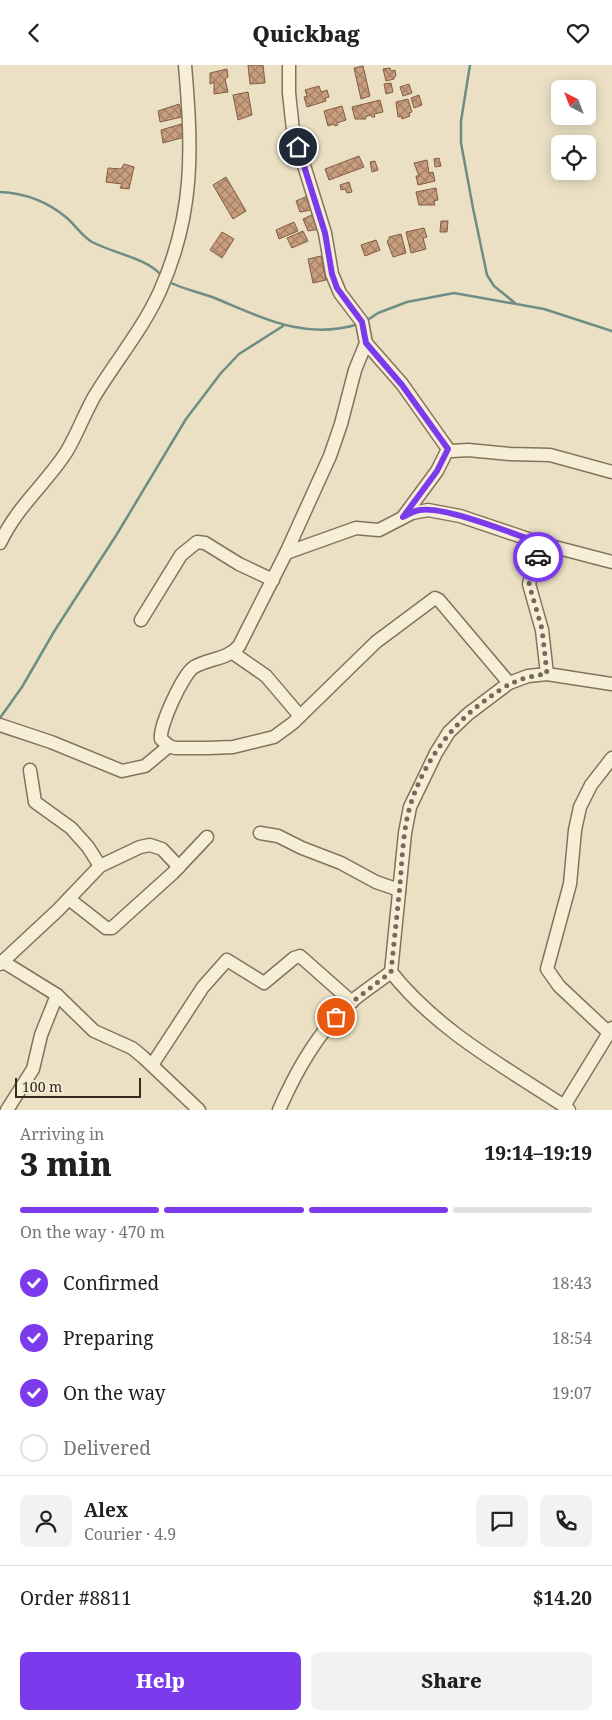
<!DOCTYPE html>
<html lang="en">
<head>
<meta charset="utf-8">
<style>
  :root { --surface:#fff; --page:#f2f2f2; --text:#202124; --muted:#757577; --line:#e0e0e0; --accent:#7c3aed }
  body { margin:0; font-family:"Noto Serif",serif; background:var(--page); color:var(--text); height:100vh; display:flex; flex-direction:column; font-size:19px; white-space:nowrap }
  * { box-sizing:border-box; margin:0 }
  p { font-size:16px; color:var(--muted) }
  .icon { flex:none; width:28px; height:28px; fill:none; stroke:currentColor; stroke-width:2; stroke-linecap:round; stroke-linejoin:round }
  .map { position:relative; height:1045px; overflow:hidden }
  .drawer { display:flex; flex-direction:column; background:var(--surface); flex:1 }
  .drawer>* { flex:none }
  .needle { width:32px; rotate:318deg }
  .controls { position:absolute; left:551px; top:15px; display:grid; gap:10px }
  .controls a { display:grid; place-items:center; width:45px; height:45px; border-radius:8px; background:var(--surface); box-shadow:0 2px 12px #0003; font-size:25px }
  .scale { position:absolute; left:15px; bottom:12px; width:126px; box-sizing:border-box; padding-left:5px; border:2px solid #362a1f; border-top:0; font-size:14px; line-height:18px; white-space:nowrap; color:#362a1f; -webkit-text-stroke:4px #f3ebd4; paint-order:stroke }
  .pin { position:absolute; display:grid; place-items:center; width:42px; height:42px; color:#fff; margin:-21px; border:2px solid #fff; border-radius:50%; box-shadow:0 1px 5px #0007 }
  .courier { position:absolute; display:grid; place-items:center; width:50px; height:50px; margin:-25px; border:4px solid #7c3aed; border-radius:50%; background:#fff; color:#222; box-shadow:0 1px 6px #0007 }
  .summary em { font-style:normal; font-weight:800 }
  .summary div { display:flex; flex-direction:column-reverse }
  .summary { display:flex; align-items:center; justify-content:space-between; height:85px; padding:0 20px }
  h1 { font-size:32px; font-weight:800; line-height:38px }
  .bar { display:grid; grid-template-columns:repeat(4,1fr); gap:8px 5px; align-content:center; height:60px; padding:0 20px }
  .bar i { height:6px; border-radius:4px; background:var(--line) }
  .bar .selected { background:var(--accent) }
  .bar p { grid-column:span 4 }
  .line { display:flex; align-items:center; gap:12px; padding:0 20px; border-top:1px solid var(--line) }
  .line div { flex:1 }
  .round { display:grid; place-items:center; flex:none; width:52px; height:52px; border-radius:8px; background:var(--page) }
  ol { padding:0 20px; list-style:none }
  li { display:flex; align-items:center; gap:15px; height:55px }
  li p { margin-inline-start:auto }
  li .icon { padding:5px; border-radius:50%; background:var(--accent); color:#fff; stroke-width:4 }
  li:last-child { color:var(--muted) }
  li i { width:28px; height:28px; border:2px solid var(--line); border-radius:50% }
  .action { display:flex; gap:10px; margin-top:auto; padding:10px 20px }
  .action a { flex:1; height:58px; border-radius:8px; background:var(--accent); color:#fff; font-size:20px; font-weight:800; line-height:58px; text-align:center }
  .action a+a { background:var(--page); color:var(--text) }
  header { display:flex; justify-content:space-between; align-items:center; height:65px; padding:0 20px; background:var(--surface); font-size:22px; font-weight:800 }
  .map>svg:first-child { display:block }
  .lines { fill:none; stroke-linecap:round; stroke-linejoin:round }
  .stream { stroke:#6d8d85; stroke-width:2.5 }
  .building { fill:url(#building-cross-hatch); stroke:#835d43 }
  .minor-casing { stroke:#85725c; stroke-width:15 }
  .minor { stroke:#f7eed7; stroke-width:12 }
  .done { stroke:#756a59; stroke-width:5; stroke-dasharray:0 9 }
  .route { stroke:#7c3aed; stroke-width:6 }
</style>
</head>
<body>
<header><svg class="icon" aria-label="back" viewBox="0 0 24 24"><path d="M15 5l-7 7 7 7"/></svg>Quickbag<svg class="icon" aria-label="heart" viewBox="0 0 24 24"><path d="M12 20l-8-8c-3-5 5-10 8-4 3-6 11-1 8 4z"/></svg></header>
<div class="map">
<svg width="612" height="1045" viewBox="0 0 612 1045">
  <defs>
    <pattern id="building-cross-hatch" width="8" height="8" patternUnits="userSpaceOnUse" patternTransform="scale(1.25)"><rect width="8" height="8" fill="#c79d7d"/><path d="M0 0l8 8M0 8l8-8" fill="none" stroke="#a28066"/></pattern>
  </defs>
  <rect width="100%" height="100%" fill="#ebe0c4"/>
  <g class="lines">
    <g class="stream">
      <path d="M470 0 461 56V78L473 143 487 210 494 221 515 238"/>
      <path d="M0 127C25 128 48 137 67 153 76 161 82 171 92 177 113 188 146 193 161 210"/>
      <path d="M169 217C183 224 198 227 212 232 262 252 303 276 359 259"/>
      <path d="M366 256 378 248 407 237 454 228 544 244 612 266"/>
      <path d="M0 653 22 622 55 565 117 469 186 354 221 308 239 289 283 261"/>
    </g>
  </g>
  <g class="building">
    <path d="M248 0H263L265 18 250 19Z"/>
    <path d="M363 1 370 31 361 34 354 3Z"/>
    <path d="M390 3 391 6 395 5 396 11 394 12V14L386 16 383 4Z"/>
    <path d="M227 4 228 12 225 14 228 27 214 29V17L210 19V8Z"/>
    <path d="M391 18 393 27 386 29 384 19Z"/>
    <path d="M409 19 412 28 403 31 400 22Z"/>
    <path d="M319 21 321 27 327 25 329 32 325 33 326 36 307 42 304 32 307 31 305 25Z"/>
    <path d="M248 27 252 50 238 55 233 30Z"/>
    <path d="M419 30 422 40 414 43 411 33Z"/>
    <path d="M408 34 412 47 409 48 410 51 402 54 401 51 398 52 396 37Z"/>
    <path d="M380 35 383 47 374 49 375 52H372L371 50 365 52 366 54H355L352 42Z"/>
    <path d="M179 39 182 52 160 57 158 46Z"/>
    <path d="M342 41 346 55 337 58 338 60 335 61 334 59 328 61 324 46Z"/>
    <path d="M181 59 185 72 163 78 161 65Z"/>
    <path d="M359 91 364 102 329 115 325 104Z"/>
    <path d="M439 93 441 101 435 102 434 94Z"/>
    <path d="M427 95 429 108 433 107 435 116 418 120 416 111H419L414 98Z"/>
    <path d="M375 96 378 105 372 107 370 97Z"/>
    <path d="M124 99 134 102 129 124 120 123 122 119 106 117 108 103 121 104Z"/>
    <path d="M226 112 246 146 233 154 213 120Z"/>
    <path d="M349 117 352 127 347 128 345 124 341 125 340 120Z"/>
    <path d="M436 123 438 135 434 136 435 140H419L416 127Z"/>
    <path d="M310 130 314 142 311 145 300 147 296 136Z"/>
    <path d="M316 148 320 164 308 166 303 154Z"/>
    <path d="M441 156H448L447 167H440Z"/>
    <path d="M294 157 298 166 279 174 276 165Z"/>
    <path d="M424 163 427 172 423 173 426 184 411 188 406 167Z"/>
    <path d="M303 166 308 176 292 183 287 173Z"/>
    <path d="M222 167 234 174 222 193 210 185Z"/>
    <path d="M401 169 406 188 393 192 387 176 389 175V172Z"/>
    <path d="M376 175 380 185 365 191 361 180Z"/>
    <path d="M321 191 326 215 313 218 308 194Z"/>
  </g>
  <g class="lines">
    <g class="minor-casing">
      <g id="minor">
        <path d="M289 0V28L293 65 325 168 332 209 340 228 362 257 366 278 355 305 341 359 330 391 286 488 239 581C227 595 209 593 194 602 183 609 159 661 161 674L169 681 175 683H208L233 682 274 672 293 658 376 577 435 533 439 535 509 618"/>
        <path d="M366 278 402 319 448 384 452 386 468 385 510 389 550 390 612 407"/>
        <path d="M403 452 437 406 448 384"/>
        <path d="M0 478C18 440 46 419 67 386 77 369 84 350 94 332 115 297 143 264 160 226 195 148 192 83 185 0"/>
        <path d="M543 479 533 504 529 519 542 565 547 609"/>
        <path d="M286 488 356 463 379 465 412 448 428 445 460 451 543 479 612 497"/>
        <path d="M141 555 181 490 197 477 205 478 239 499 273 515"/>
        <path d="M233 588 266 611 300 651"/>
        <path d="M0 660 51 677 122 706 145 701 169 681"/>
        <path d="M30 705 35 737 71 763 88 782 100 801"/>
        <path d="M260 768 278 771 302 783 341 798 376 817 399 825"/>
        <path d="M69 834 106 863H112L173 808 207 772"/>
        <path d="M2 896 57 930 41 970 33 1004 7 1045"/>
        <path d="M0 899 58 845 100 801 140 782 150 780 162 784 179 802"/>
        <path d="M57 930 94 966 132 983 143 992 199 1045"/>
        <path d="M609 968 559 921 547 904 570 819 575 765 580 742 591 720 612 693"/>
        <path d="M152 1000 203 922 227 895 264 918 294 893 300 891 352 937"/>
        <path d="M564 1041C503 1001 437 965 391 907L405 768 410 742 436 688 449 667 468 649 509 618 528 611 547 609 612 619"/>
        <path d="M279 1045C296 1006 319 965 351 937 364 926 378 917 391 907"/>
        <path d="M569 1045 564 1041 612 963"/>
      </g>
    </g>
    <use href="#minor" class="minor"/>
  </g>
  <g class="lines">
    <path class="done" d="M336 952 352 937 391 907C394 878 397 849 400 820 402 795 403 766 410 741 423 700 448 663 483 637 506 620 518 612 547 609L542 564 529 519 538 492"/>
    <path class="route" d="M298 82 325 168 332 209 337 223 362 257 366 278 402 320 448 384 437 406 403 452C408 449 414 446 420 445 446 441 516 470 543 479L538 492"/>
  </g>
</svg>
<div class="controls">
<a><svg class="needle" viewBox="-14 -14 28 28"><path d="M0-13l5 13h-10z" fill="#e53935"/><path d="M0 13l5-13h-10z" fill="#757577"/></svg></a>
<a><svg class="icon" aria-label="locate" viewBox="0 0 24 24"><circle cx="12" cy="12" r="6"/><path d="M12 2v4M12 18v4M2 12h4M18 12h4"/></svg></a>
</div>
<div class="scale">100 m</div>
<div class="pin" style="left:336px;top:952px;background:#ea580c"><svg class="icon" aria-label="bag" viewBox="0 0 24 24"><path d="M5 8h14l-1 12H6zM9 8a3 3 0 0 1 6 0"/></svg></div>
<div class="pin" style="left:298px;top:82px;background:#1f2937"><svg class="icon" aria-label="home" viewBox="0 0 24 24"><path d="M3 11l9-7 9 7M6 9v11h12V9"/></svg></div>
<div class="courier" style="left:538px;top:492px"><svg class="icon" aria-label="car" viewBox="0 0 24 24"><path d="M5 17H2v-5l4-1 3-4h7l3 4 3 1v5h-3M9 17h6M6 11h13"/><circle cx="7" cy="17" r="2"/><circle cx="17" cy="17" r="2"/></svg></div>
</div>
<section class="drawer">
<div class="summary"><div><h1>3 min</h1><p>Arriving in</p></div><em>19:14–19:19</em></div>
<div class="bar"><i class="selected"></i><i class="selected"></i><i class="selected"></i><i></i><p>On the way · 470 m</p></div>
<ol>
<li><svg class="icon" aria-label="check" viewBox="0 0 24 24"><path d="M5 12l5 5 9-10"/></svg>Confirmed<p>18:43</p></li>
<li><svg class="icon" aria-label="check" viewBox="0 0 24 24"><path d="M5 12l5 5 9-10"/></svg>Preparing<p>18:54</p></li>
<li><svg class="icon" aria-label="check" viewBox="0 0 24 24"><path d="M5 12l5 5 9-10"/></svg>On the way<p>19:07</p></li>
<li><i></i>Delivered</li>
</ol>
<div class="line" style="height:90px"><a class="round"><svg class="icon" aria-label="person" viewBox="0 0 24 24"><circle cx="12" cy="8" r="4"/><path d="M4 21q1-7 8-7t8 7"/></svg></a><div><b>Alex</b><p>Courier · 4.9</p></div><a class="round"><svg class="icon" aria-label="chat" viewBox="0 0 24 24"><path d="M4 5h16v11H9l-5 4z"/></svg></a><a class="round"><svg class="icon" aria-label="phone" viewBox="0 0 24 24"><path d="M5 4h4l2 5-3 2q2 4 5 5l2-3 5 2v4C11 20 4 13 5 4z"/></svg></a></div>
<div class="line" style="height:65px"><div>Order #8811</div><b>$14.20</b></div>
<div class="action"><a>Help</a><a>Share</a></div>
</section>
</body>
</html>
